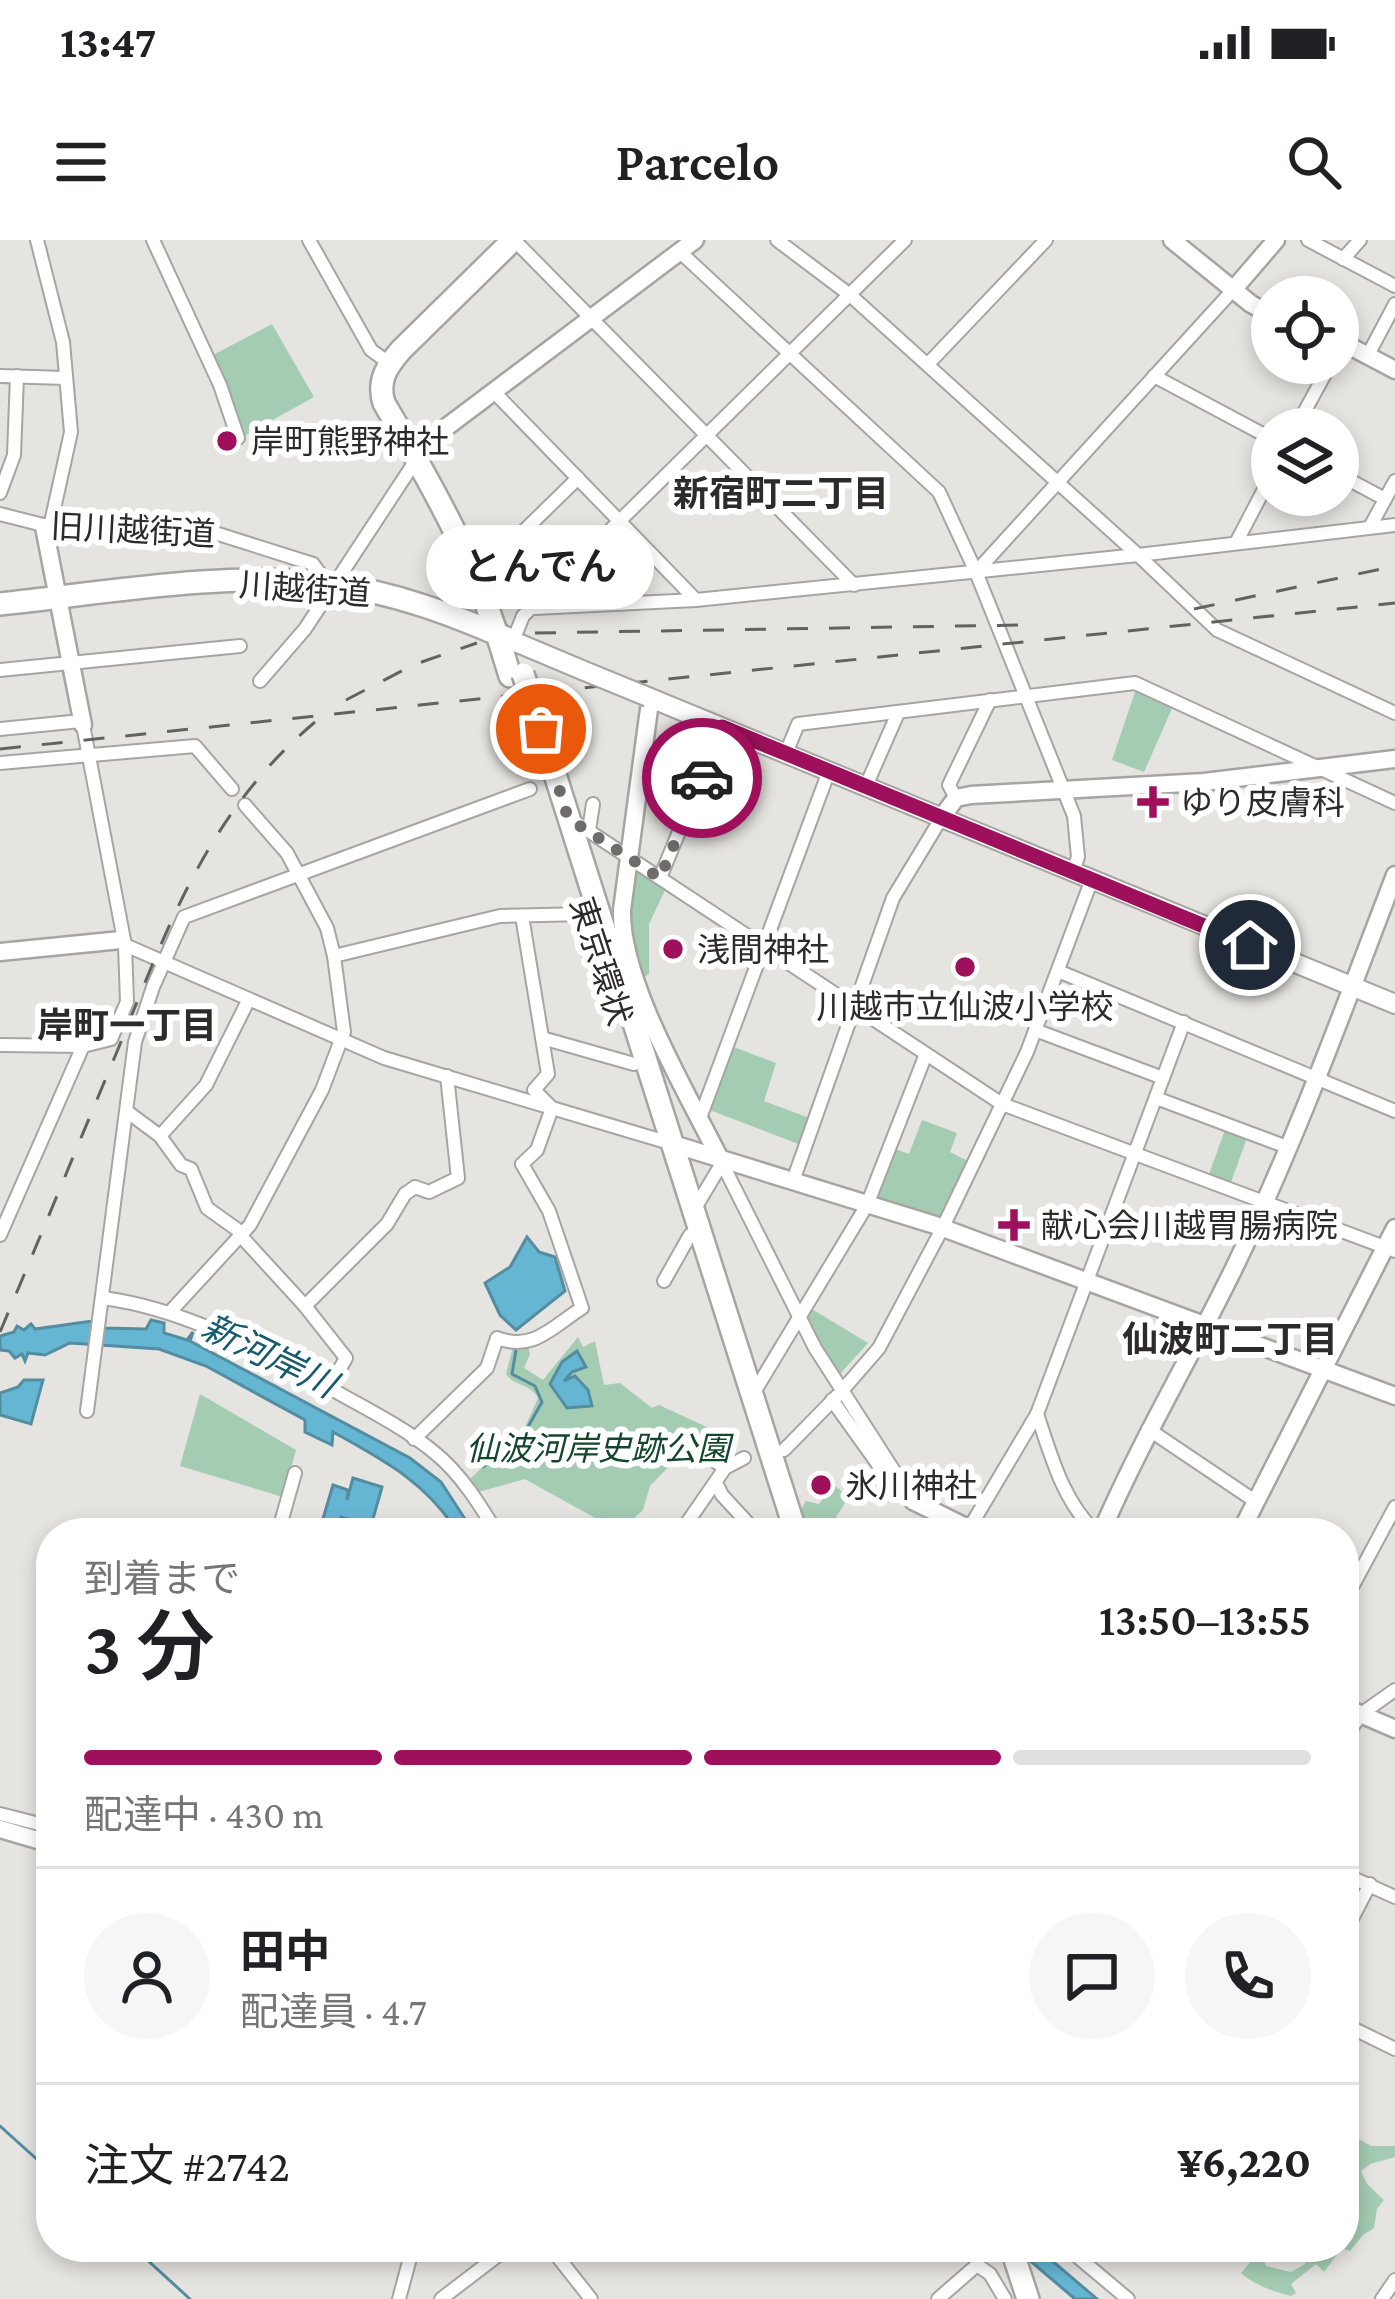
<!DOCTYPE html>
<html lang="ja">
<head>
<meta charset="utf-8">
<style>
  :root { --surface:#fff; --page:#f6f6f6; --text:#202124; --muted:#757577; --line:#e0e0e0; --accent:#9e105c }
  body { margin:0; font-family:"Crimson Pro","Noto Sans JP",serif; background:var(--page); color:var(--text); height:100vh; display:flex; flex-direction:column; font-size:45px; white-space:nowrap }
  * { box-sizing:border-box; margin:0 }
  p { font-size:39px; color:var(--muted) }
  .icon { flex:none; width:66px; height:66px; fill:none; stroke:currentColor; stroke-width:2; stroke-linecap:round; stroke-linejoin:round }
  .map { position:relative; flex:1; overflow:hidden }
  .sheet { position:absolute; left:36px; top:1278px; width:1323px; height:744px; display:flex; flex-direction:column; background:var(--surface); border-radius:48px; box-shadow:0 6px 18px #0003 }
  .sheet>* { flex:none }
  .buttons { position:absolute; left:1251px; top:36px; display:grid; gap:24px }
  .buttons a { display:grid; place-items:center; width:108px; height:108px; border-radius:50%; background:var(--surface); box-shadow:0 6px 18px #0003; font-size:60px }
  .pin { position:absolute; display:grid; place-items:center; width:102px; height:102px; color:#fff; margin:-51px; border:6px solid #fff; border-radius:50%; box-shadow:0 3px 12px #0007 }
  .courier { position:absolute; display:grid; place-items:center; width:120px; height:120px; margin:-60px; border:9px solid #9e105c; border-radius:50%; background:#fff; color:#222; box-shadow:0 3px 15px #0007 }
  .bubble { position:absolute; height:84px; border-radius:42px; background:var(--surface); box-shadow:0 6px 18px #0003; font-size:39px; font-weight:600; line-height:84px; text-align:center }
  .head em { font-style:normal; font-weight:600 }
  .head div { display:flex; flex-direction:column-reverse }
  .head { display:flex; align-items:center; justify-content:space-between; height:204px; padding:0 48px }
  h1 { font-size:78px; font-weight:600; line-height:90px }
  .bar { display:grid; grid-template-columns:repeat(4,1fr); gap:18px 12px; align-content:center; height:144px; padding:0 48px }
  .bar i { height:15px; border-radius:9px; background:var(--line) }
  .bar .selected { background:var(--accent) }
  .bar p { grid-column:span 4 }
  .line { display:flex; align-items:center; gap:30px; padding:0 48px; border-top:3px solid var(--line) }
  .line div { flex:1 }
  .round { display:grid; place-items:center; flex:none; width:126px; height:126px; border-radius:63px; background:var(--page) }
  .status { display:flex; justify-content:space-between; align-items:center; height:84px; padding:0 60px; background:var(--surface); direction:ltr }
  .status svg { height:33px; fill:currentColor }
  header { display:flex; justify-content:space-between; align-items:center; height:156px; padding:0 48px; background:var(--surface); font-size:54px; font-weight:600 }
  .map>svg:first-child { display:block }
  .green { fill:#a3ccb2 }
  .water { fill:#65b6d3; stroke:#548ca0; stroke-width:3 }
  .lines { fill:none; stroke-linecap:round; stroke-linejoin:round }
  .stream { stroke:#548ca0; stroke-width:3 }
  .street-casing { stroke:#a6a5a2; stroke-width:16 }
  .secondary-casing { stroke:#a6a5a2; stroke-width:21 }
  .primary-casing { stroke:#a6a5a2; stroke-width:22 }
  .highway-casing { stroke:#a6a5a2; stroke-width:26 }
  .street { stroke:#fff; stroke-width:12 }
  .secondary { stroke:#fff; stroke-width:16 }
  .primary { stroke:#fff; stroke-width:18 }
  .highway { stroke:#fff; stroke-width:21 }
  .rail { stroke:#636260; stroke-width:3; stroke-dasharray:21 21; stroke-linecap:butt }
  .primary-bridge-casing { stroke:#a6a5a2; stroke-width:22; stroke-linecap:butt }
  .highway-bridge-casing { stroke:#a6a5a2; stroke-width:26; stroke-linecap:butt }
  .primary-bridge { stroke:#fff; stroke-width:18 }
  .highway-bridge { stroke:#fff; stroke-width:21 }
  .done { stroke:#6d6c6a; stroke-width:12; stroke-dasharray:0 21.6 }
  .route { stroke:#9e105c; stroke-width:15 }
  .poi-dot { fill:#9e105c; stroke:#fff; stroke-width:4.5 }
  .labels { text-anchor:middle; dominant-baseline:central; stroke-width:12; stroke-linejoin:round; paint-order:stroke }
  .poi-label { font-size:33px; fill:#2c2b2a; stroke:#fff; text-anchor:start }
  .street-label { font-size:33px; fill:#2c2b2a; stroke:#fff }
  .park-label { font-size:33px; font-style:italic; fill:#13462b; stroke:#fff }
  .neighbourhood-label { font-size:36px; font-weight:bold; fill:#2c2b2a; stroke:#fff }
  .water-label { font-size:36px; font-style:italic; fill:#175a6e; stroke:#fff }
</style>
</head>
<body>
<div class="status"><b>13:47</b><svg viewBox="0 0 49 12"><path d="M0 12V9h3v3zM5 12V6h3v6zM10 12V3h3v9zM15 12V0h3v12zM26 1h20v11H26zM47 4h2v5h-2z"/></svg></div>
<header><svg class="icon" aria-label="menu" viewBox="0 0 24 24"><path d="M4 6h16M4 12h16M4 18h16"/></svg>Parcelo<svg class="icon" aria-label="search" viewBox="0 0 24 24"><circle cx="10" cy="10" r="6"/><path d="M15 15l6 6"/></svg></header>
<div class="map">
<svg width="1395" height="2059" viewBox="0 0 1395 2059">
  <rect width="100%" height="100%" fill="#e5e4e0"/>
  <g class="green">
    <path d="M272 84 314 157 242 197 209 117Z"/>
    <path d="M1137 446 1174 464 1144 532 1112 520Z"/>
    <path d="M639 628 667 646 649 684V734L641 739 627 693 635 629Z"/>
    <path d="M731 806 776 823 764 861 812 879 801 905 707 869Z"/>
    <path d="M922 880 957 893 950 912 968 921 941 977 936 980 873 961 893 908 909 914Z"/>
    <path d="M1226 887 1248 895 1230 945 1208 937Z"/>
    <path d="M810 1068 868 1103 838 1136 804 1078Z"/>
    <path d="M578 1097 583 1107 595 1101 604 1145 620 1143 652 1168 659 1165 722 1194 733 1216 725 1222 687 1208 650 1246 643 1270 620 1291 602 1287 595 1278 525 1239 475 1253 468 1241 526 1185 538 1158C530 1143 515 1147 506 1134L513 1107H528L530 1114 524 1128 543 1140Z"/>
    <path d="M200 1154 296 1210 283 1257 180 1226Z"/>
    <path d="M834 1245 849 1257 836 1277 847 1285 841 1293H807L800 1271 806 1261 819 1264Z"/>
    <path d="M1359 1899 1371 1906H1395V1917L1370 1924 1361 1931 1367 1944 1384 1960 1377 1969 1374 1988 1363 1995 1350 2011 1342 2008 1324 2032 1316 2024 1291 2044 1296 2053 1291 2056C1272 2051 1256 2046 1241 2033L1254 2018 1262 2017 1266 2026 1291 2032 1305 2024 1311 2007H1344V1923Z"/>
  </g>
  <g class="water">
    <path d="M527 997 539 1012 555 1017 565 1051 516 1090 500 1075 485 1043 510 1027Z"/>
    <path d="M105 1080 104 1088 146 1089 151 1080 164 1083V1093L187 1100 193 1092 190 1101 410 1218 441 1242 474 1293H458C427 1243 384 1220 333 1192L332 1205 305 1192V1180L206 1126 159 1109 70 1103 45 1115 28 1113 25 1121 22 1114 15 1118 9 1111 0 1110V1096L14 1092 17 1086 24 1090 31 1084 35 1089C61 1086 79 1082 105 1080Z"/>
    <path d="M577 1111 586 1127 572 1132 564 1141 575 1136 588 1150 592 1166 567 1168 550 1144 562 1122Z"/>
    <path d="M24 1140H43L31 1184 0 1175V1153L18 1147Z"/>
    <path d="M353 1238 382 1247 371 1286 341 1277 338 1286 322 1282 333 1245 348 1250 347 1260Z"/>
    <path d="M1014 2007H1036L1097 2059H1075Z"/>
  </g>
  <g class="lines">
    <g class="stream">
      <path d="M483 1227 524 1194 542 1162 535 1146 512 1134 517 1104"/>
      <path d="M0 1886 51 1932"/>
      <path d="M133 2007 190 2059"/>
    </g>
    <g class="street-casing">
      <g id="street">
        <path d="M37 0 63 102 71 192 50 287"/>
        <path d="M153 0 220 145 238 198"/>
        <path d="M309 0 371 110 389 123"/>
        <path d="M1308 0 1395 46"/>
        <path d="M520 6 854 345"/>
        <path d="M679 11 939 252 976 332 1074 576 1078 617 1073 631"/>
        <path d="M1343 19 1360 0"/>
        <path d="M1368 115 1395 64"/>
        <path d="M928 124 1046 0"/>
        <path d="M0 136 66 138"/>
        <path d="M1154 136 1272 199"/>
        <path d="M494 152 696 360"/>
        <path d="M1295 189 1331 123"/>
        <path d="M1338 234 1385 259"/>
        <path d="M0 253 14 215 17 136"/>
        <path d="M0 274 55 288 196 287 313 324 319 332V343"/>
        <path d="M1370 287 1395 241"/>
        <path d="M1236 303 1272 234"/>
        <path d="M1138 315 1217 390 1395 473"/>
        <path d="M1138 315 1395 285"/>
        <path d="M486 328 578 238"/>
        <path d="M976 332 1233 50"/>
        <path d="M534 368 696 360 1138 315 850 55 777 0"/>
        <path d="M513 401 523 376 905 0"/>
        <path d="M0 430 240 406"/>
        <path d="M260 441 305 389 416 220"/>
        <path d="M0 489 81 481"/>
        <path d="M786 513 798 484 1135 443 1395 563"/>
        <path d="M0 523 195 506 232 549"/>
        <path d="M866 546 898 473"/>
        <path d="M956 558 949 545 990 460"/>
        <path d="M572 580 1002 864 1395 1011"/>
        <path d="M589 590 593 564"/>
        <path d="M660 638 722 487"/>
        <path d="M125 705 384 818 673 904"/>
        <path d="M334 716 500 676 587 674"/>
        <path d="M1058 731 1395 871"/>
        <path d="M1035 790 1163 838"/>
        <path d="M542 798 634 824"/>
        <path d="M0 805 83 806 111 799 127 762 125 705 83 485"/>
        <path d="M1156 858 1287 907"/>
        <path d="M129 873 160 896 181 925 191 929 207 968 242 993"/>
        <path d="M700 878 829 531"/>
        <path d="M160 896 206 845 248 761"/>
        <path d="M720 919 815 1108 903 1245"/>
        <path d="M793 941 893 658 942 577"/>
        <path d="M694 970 722 923"/>
        <path d="M0 995 83 806"/>
        <path d="M240 995 305 1066 346 1118 329 1148"/>
        <path d="M664 1041 690 995"/>
        <path d="M103 1058C186 1069 260 1111 333 1150 367 1169 405 1188 435 1213 461 1234 480 1265 497 1293"/>
        <path d="M305 1066 387 984 405 954 415 947 429 952 458 938 447 836"/>
        <path d="M170 1072 250 985 322 850 344 792 334 716 327 688 287 613 245 565"/>
        <path d="M846 1146 879 1108 942 989 1027 812 1092 639"/>
        <path d="M753 1154 867 965 926 814"/>
        <path d="M832 1160 890 1241 903 1245"/>
        <path d="M87 1171 135 802 153 747 184 677 530 549"/>
        <path d="M1037 1174C1052 1218 1062 1259 1096 1293"/>
        <path d="M1148 1189 1255 1261"/>
        <path d="M414 1199 487 1128 497 1098C533 1112 552 1087 582 1068L549 971 522 924 537 910 552 868 534 850 548 834 522 676"/>
        <path d="M691 1205 725 1228"/>
        <path d="M784 1210 837 1156"/>
        <path d="M716 1243 722 1255 757 1293"/>
        <path d="M967 1292 1037 1174 1184 782"/>
        <path d="M278 1293 295 1233"/>
        <path d="M680 1293 725 1228 744 1218"/>
        <path d="M1344 1362 1395 1267"/>
        <path d="M1344 1500 1361 1474 1395 1450"/>
        <path d="M0 1574 51 1587"/>
        <path d="M1344 1634 1395 1657"/>
        <path d="M1344 1694 1370 1644"/>
        <path d="M1344 1784 1395 1809"/>
        <path d="M550 2007 591 2059"/>
        <path d="M1066 2007 1128 2059"/>
        <path d="M399 2059 413 2007"/>
        <path d="M441 2059 509 2007"/>
        <path d="M938 2059 977 2025 990 2034 1005 2059"/>
        <path d="M1382 2059 1395 2040"/>
      </g>
    </g>
    <g class="secondary-casing">
      <g id="secondary">
        <path d="M1172 0 1251 64 1272 75"/>
        <path d="M1233 50 1276 0"/>
        <path d="M1338 100 1395 130"/>
        <path d="M420 207 695 0"/>
        <path d="M44 287 83 485"/>
        <path d="M654 459 649 469 622 670C620 742 688 854 720 919"/>
        <path d="M942 577 956 558 971 555 1204 542 1395 519"/>
        <path d="M0 712 121 700"/>
        <path d="M673 904 935 985 1395 1156"/>
        <path d="M903 1245 913 1261 978 1293"/>
        <path d="M1101 1293C1141 1200 1192 1115 1236 1024 1297 898 1345 765 1395 635"/>
        <path d="M1240 1293 1395 988"/>
        <path d="M1344 1467 1395 1489"/>
        <path d="M0 1589 51 1604"/>
      </g>
    </g>
    <g class="primary-casing">
      <g id="primary">
        <path d="M513 401 582 430"/>
        <path d="M648 457 1395 764"/>
      </g>
    </g>
    <g class="highway-casing">
      <g id="highway">
        <path d="M0 364C105 353 225 331 329 344 394 352 454 375 513 401"/>
        <path d="M510 436C480 330 439 257 384 163 377 141 387 126 401 110L513 0"/>
        <path d="M532 462 796 1293"/>
        <path d="M1011 2007 1028 2059"/>
      </g>
    </g>
    <use href="#street" class="street"/>
    <use href="#secondary" class="secondary"/>
    <use href="#primary" class="primary"/>
    <use href="#highway" class="highway"/>
    <g class="rail">
      <path d="M1194 369 1395 326"/>
      <path d="M535 393 1021 385"/>
      <path d="M346 460 413 425 477 403"/>
      <path d="M0 509 1395 363"/>
      <path d="M0 1092C39 1000 77 907 116 814 168 687 206 574 315 482"/>
    </g>
    <g class="primary-bridge-casing">
      <path id="primary-bridge" d="M582 430 648 457"/>
    </g>
    <g class="highway-bridge-casing">
      <path id="highway-bridge" d="M523 434 532 462"/>
    </g>
    <use href="#primary-bridge" class="primary-bridge"/>
    <use href="#highway-bridge" class="highway-bridge"/>
  </g>
  <g class="lines">
    <path class="done" d="M541 489 568 578 660 638 702 538"/>
    <path class="route" d="M702 538 722 487 1250 705"/>
  </g>
  <g class="poi-dot">
    <circle cx="227" cy="201" r="12"/>
    <path d="M1147 544h12v12h12v12h-12v12h-12v-12h-12v-12h12z"/>
    <circle cx="673" cy="709" r="12"/>
    <circle cx="965" cy="727" r="12"/>
    <path d="M1008 967h12v12h12v12h-12v12h-12v-12h-12v-12h12z"/>
    <circle cx="821" cy="1245" r="12"/>
  </g>
  <g class="labels">
    <g class="poi-label">
      <text x="251" y="201">岸町熊野神社</text>
      <text x="1180" y="562">ゆり皮膚科</text>
      <text x="697" y="709">浅間神社</text>
      <text x="965" y="766" text-anchor="middle">川越市立仙波小学校</text>
      <text x="1041" y="985">献心会川越胃腸病院</text>
      <text x="845" y="1245">氷川神社</text>
    </g>
    <g class="street-label">
      <text transform="translate(133 290) rotate(3)">旧川越街道</text>
      <text transform="translate(305 349) rotate(4)">川越街道</text>
      <text transform="translate(601 721) rotate(72)">東京環状</text>
    </g>
    <g class="park-label">
      <text x="598" y="1208">仙波河岸史跡公園</text>
    </g>
    <g class="neighbourhood-label">
      <text x="781" y="254">新宿町二丁目</text>
      <text x="127" y="786">岸町一丁目</text>
      <text x="1230" y="1100">仙波町二丁目</text>
    </g>
    <g class="water-label">
      <text transform="translate(269 1116) rotate(26)">新河岸川</text>
    </g>
  </g>
</svg>
<div class="buttons">
<a><svg class="icon" aria-label="locate" viewBox="0 0 24 24"><circle cx="12" cy="12" r="6"/><path d="M12 2v4M12 18v4M2 12h4M18 12h4"/></svg></a>
<a><svg class="icon" aria-label="layers" viewBox="0 0 24 24"><path d="M12 4l9 5-9 5-9-5zM3 14l9 5 9-5"/></svg></a>
</div>
<div class="pin" style="left:541px;top:489px;background:#ea580c"><svg class="icon" aria-label="bag" viewBox="0 0 24 24"><path d="M5 8h14l-1 12H6zM9 8a3 3 0 0 1 6 0"/></svg></div>
<div class="pin" style="left:1250px;top:705px;background:#1f2937"><svg class="icon" aria-label="home" viewBox="0 0 24 24"><path d="M3 11l9-7 9 7M6 9v11h12V9"/></svg></div>
<div class="courier" style="left:702px;top:538px"><svg class="icon" aria-label="car" viewBox="0 0 24 24"><path d="M5 17H2v-5l4-1 3-4h7l3 4 3 1v5h-3M9 17h6M6 11h13"/><circle cx="7" cy="17" r="2"/><circle cx="17" cy="17" r="2"/></svg></div>
<div class="bubble" style="left:426px;top:285px;width:228px">とんでん</div>
<section class="sheet">
<div class="head"><div><h1>3 分</h1><p>到着まで</p></div><em>13:50–13:55</em></div>
<div class="bar"><i class="selected"></i><i class="selected"></i><i class="selected"></i><i></i><p>配達中 · 430 m</p></div>
<div class="line" style="height:216px"><a class="round"><svg class="icon" aria-label="person" viewBox="0 0 24 24"><circle cx="12" cy="8" r="4"/><path d="M4 21q1-7 8-7t8 7"/></svg></a><div><b>田中</b><p>配達員 · 4.7</p></div><a class="round"><svg class="icon" aria-label="chat" viewBox="0 0 24 24"><path d="M4 5h16v11H9l-5 4z"/></svg></a><a class="round"><svg class="icon" aria-label="phone" viewBox="0 0 24 24"><path d="M5 4h4l2 5-3 2q2 4 5 5l2-3 5 2v4C11 20 4 13 5 4z"/></svg></a></div>
<div class="line" style="height:156px"><div>注文 #2742</div><b>¥6,220</b></div>
</section>
</div>
</body>
</html>
